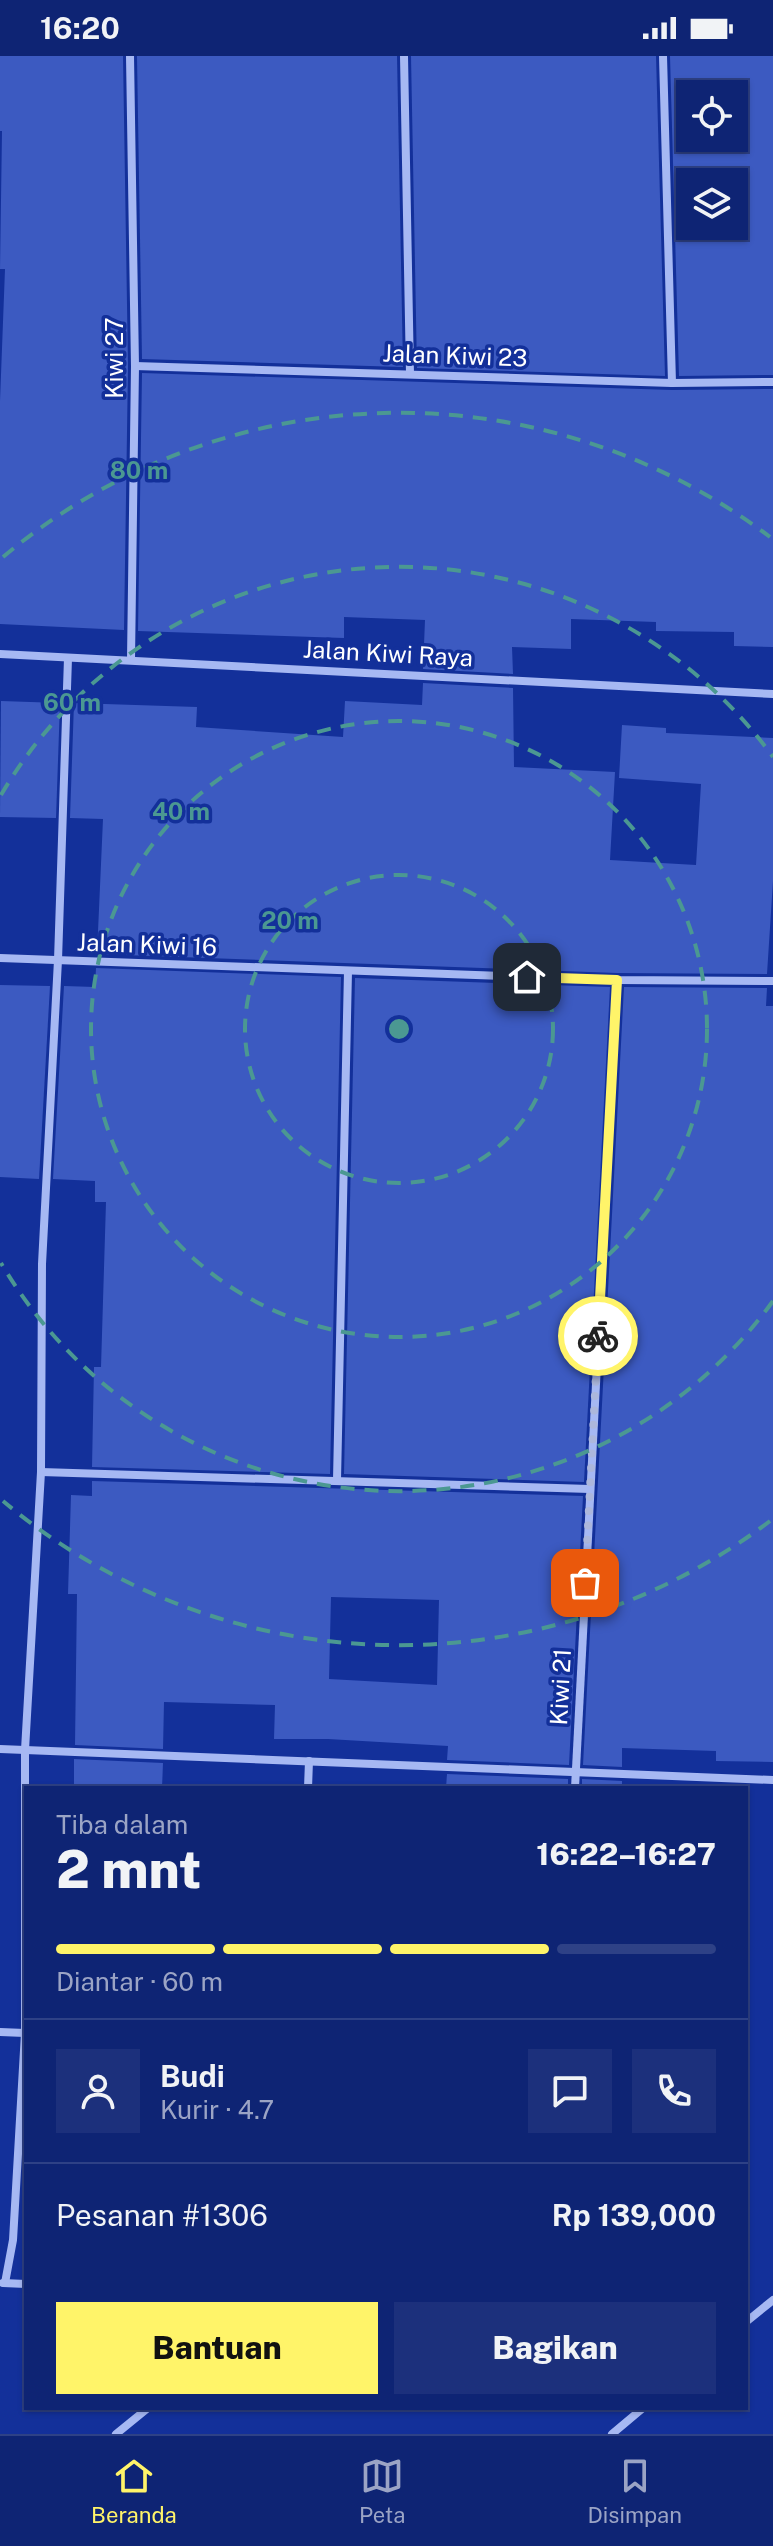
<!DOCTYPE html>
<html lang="id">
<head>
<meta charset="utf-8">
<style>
  :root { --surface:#0e2474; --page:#1c307c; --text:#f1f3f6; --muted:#9ba4c5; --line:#2e4186; --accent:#fff469 }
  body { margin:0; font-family:"Public Sans",sans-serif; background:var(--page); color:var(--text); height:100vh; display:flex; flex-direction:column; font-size:30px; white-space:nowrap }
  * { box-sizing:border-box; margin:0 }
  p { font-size:26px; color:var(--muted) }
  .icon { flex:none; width:44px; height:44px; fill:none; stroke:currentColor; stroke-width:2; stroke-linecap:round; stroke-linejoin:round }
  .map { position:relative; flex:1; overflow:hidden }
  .panel { position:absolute; left:24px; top:1730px; width:724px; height:624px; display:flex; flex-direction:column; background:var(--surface); border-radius:0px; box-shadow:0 2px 6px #0004,0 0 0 2px var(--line) }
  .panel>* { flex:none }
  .fabs { position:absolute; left:676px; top:24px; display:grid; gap:16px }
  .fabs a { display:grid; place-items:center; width:72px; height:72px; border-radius:0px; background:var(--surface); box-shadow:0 2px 6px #0004,0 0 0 2px var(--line); font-size:40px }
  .pin { position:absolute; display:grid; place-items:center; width:68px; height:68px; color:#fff; margin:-34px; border-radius:16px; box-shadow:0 4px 12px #0006 }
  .courier { position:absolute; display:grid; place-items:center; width:80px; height:80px; margin:-40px; border:6px solid #fff469; border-radius:50%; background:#fff; color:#222; box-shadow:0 2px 10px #0007 }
  .headline em { font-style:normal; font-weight:800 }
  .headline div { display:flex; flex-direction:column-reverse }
  .headline { display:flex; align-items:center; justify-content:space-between; height:136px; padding:0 32px }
  h1 { font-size:52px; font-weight:800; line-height:60px }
  .bar { display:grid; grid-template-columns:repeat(4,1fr); gap:12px 8px; align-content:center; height:96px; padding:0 32px }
  .bar i { height:10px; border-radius:6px; background:var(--line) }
  .bar .current { background:var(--accent) }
  .bar p { grid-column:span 4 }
  .line { display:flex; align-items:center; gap:20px; padding:0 32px; border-top:2px solid var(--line) }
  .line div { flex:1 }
  .round { display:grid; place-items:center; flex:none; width:84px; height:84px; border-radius:0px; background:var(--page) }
  .button { display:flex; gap:16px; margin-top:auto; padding:16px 32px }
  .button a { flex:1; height:92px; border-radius:0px; background:var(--accent); color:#111; font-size:32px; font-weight:800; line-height:92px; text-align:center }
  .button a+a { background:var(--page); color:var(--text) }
  .status { display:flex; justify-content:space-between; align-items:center; height:56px; padding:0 40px; background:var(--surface); direction:ltr }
  .status svg { height:22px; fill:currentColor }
  .dock { display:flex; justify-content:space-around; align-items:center; height:112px; border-top:2px solid var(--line); background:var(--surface); font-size:22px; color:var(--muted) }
  .dock a { display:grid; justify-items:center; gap:4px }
  .dock .current { color:var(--accent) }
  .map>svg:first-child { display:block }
  .building { fill:#3c5ac1; fill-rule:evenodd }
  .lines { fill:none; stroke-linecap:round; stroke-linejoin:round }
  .minor { stroke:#a6b8f3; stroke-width:8 }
  .done { stroke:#acb7dc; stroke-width:8; stroke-dasharray:0 14.4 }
  .route { stroke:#fff469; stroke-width:10 }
  .ring { fill:none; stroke:#4b9892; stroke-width:4; stroke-dasharray:14 10 }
  .labels { text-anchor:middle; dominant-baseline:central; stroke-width:7; stroke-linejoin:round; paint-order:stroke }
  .street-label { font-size:24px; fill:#fff; stroke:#13309a }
  .centre { fill:#4b9892; stroke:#13309a; stroke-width:4 }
  .ring-label { font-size:24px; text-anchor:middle; font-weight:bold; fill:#4b9892; stroke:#13309a; stroke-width:7; stroke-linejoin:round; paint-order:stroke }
</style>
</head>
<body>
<div class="status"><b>16:20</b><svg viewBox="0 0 49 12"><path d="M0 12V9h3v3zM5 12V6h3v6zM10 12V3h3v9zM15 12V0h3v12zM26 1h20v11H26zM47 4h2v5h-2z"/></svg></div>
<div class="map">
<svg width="773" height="2378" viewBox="0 0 773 2378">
  <rect width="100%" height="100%" fill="#13309a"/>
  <g class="building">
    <path d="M0 0H123L128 310 124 574 0 568V345L5 213H0L2 75H0Z"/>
    <path d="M137 0H397L403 311 142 303Z"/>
    <path d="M411 0H656L665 320 417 312Z"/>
    <path d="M670 0H773V319L679 320ZM690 38H734V82H690ZM690 126H734V170H690Z"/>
    <path d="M142 317 672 334 773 333V591L734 590V576L656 575V566L571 563V593L512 591 513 618 423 613 425 564 344 561V582L138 575Z"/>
    <path d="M423 627 513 632 514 711 615 716 610 804 696 809 701 728 619 722 622 669 666 672V677L773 682V825L767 918 617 917 97 898 103 763 70 762 74 647 197 651 196 671 343 681 345 645 422 649Z"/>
    <path d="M1 645 60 647 56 762 0 761Z"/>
    <path d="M96 912 341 921 330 1418 92 1411 94 1311H101L106 1146H95V1125L53 1123 64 930 95 931Z"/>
    <path d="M355 922 610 931 584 1426 344 1418Z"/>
    <path d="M0 929 50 930 39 1123 0 1121Z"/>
    <path d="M624 931 767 932 766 950H773V1706L716 1705V1695L622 1692V1711L583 1709Z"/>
    <path d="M92 1425 583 1440 569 1709 447 1704 448 1690 328 1683H274L275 1649 164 1646 163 1693 75 1689 77 1538H68L71 1439 92 1440ZM331 1541 439 1544 437 1629 329 1623Z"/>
    <path d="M74 1703 163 1707 162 1732H74Z"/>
    <path d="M447 1718 568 1723V1732H446Z"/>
    <path d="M582 1723 622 1725V1732H582Z"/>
  </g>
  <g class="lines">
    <g class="minor">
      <path d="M130 0 135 310 131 604"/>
      <path d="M404 0 410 318"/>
      <path d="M663 0 672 327"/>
      <path d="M135 310 672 327 773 326"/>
      <path d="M0 598 773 638"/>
      <path d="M0 902 617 924 773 925"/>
      <path d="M41 1416 590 1433"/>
      <path d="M337 1424 348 915"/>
      <path d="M0 1693 773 1724"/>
      <path d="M308 1732 309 1705"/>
      <path d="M575 1732 617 924"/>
      <path d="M0 1976 25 1977"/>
      <path d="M3 2227 26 2228"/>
      <path d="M5 2227 13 2184 25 1977V1694L41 1416 42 1208 58 904 68 602"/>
      <path d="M746 2266 773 2244"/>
      <path d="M116 2378 148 2352"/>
      <path d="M612 2378 643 2352"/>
    </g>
  </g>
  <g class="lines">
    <path class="done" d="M585 1527 598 1280"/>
    <path class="route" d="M527 921 617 924 598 1280"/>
  </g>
  <g class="ring">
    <circle cx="399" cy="973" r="154"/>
    <circle cx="399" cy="973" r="308"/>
    <path d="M773 1245A462 462 0 0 1 1 1207M1 739A462 462 0 0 1 773 701"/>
    <path d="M770 1465A616 616 0 0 1 3 1445M3 501A616 616 0 0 1 770 481"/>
  </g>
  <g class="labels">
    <g class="street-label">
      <text transform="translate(455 299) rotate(2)">Jalan Kiwi 23</text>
      <text transform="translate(114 302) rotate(-90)">Kiwi 27</text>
      <text transform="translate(388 597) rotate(3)">Jalan Kiwi Raya</text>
      <text transform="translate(147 888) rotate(2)">Jalan Kiwi 16</text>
      <text transform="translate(560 1631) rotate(-87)">Kiwi 21</text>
    </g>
  </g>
  <circle cx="399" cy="973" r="12" class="centre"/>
  <g class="ring-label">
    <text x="139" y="423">80 m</text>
    <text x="72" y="655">60 m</text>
    <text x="181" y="764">40 m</text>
    <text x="290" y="873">20 m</text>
  </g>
</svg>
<div class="fabs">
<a><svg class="icon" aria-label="locate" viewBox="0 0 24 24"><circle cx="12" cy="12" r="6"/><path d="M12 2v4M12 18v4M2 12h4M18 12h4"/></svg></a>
<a><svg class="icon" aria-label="layers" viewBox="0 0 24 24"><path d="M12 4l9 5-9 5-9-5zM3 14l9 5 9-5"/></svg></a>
</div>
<div class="pin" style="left:585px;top:1527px;background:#ea580c"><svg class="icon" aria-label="bag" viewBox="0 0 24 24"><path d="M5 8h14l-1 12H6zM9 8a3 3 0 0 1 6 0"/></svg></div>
<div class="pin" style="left:527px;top:921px;background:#1f2937"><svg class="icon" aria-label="home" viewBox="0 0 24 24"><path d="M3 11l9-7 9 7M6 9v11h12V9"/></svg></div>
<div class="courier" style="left:598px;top:1280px"><svg class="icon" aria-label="bike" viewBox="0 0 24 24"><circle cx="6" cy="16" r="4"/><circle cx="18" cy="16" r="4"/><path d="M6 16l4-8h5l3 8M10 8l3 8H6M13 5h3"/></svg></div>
<section class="panel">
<div class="headline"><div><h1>2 mnt</h1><p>Tiba dalam</p></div><em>16:22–16:27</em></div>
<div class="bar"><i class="current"></i><i class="current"></i><i class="current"></i><i></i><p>Diantar · 60 m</p></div>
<div class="line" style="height:144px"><a class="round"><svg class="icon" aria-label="person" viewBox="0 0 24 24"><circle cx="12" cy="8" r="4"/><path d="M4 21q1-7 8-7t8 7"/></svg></a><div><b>Budi</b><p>Kurir · 4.7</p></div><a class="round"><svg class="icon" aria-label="chat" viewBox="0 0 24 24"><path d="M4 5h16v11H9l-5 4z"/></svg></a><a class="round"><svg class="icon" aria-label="phone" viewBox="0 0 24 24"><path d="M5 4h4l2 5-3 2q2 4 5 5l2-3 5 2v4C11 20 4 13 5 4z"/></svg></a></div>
<div class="line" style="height:104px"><div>Pesanan #1306</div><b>Rp 139,000</b></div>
<div class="button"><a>Bantuan</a><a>Bagikan</a></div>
</section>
</div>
<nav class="dock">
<a class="current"><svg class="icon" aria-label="home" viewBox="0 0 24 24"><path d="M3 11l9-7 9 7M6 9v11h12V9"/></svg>Beranda</a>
<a><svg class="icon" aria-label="map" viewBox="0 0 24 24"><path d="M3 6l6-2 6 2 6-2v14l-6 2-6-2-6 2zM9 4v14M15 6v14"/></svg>Peta</a>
<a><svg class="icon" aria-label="saved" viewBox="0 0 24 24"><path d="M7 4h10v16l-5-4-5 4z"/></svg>Disimpan</a>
</nav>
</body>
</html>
